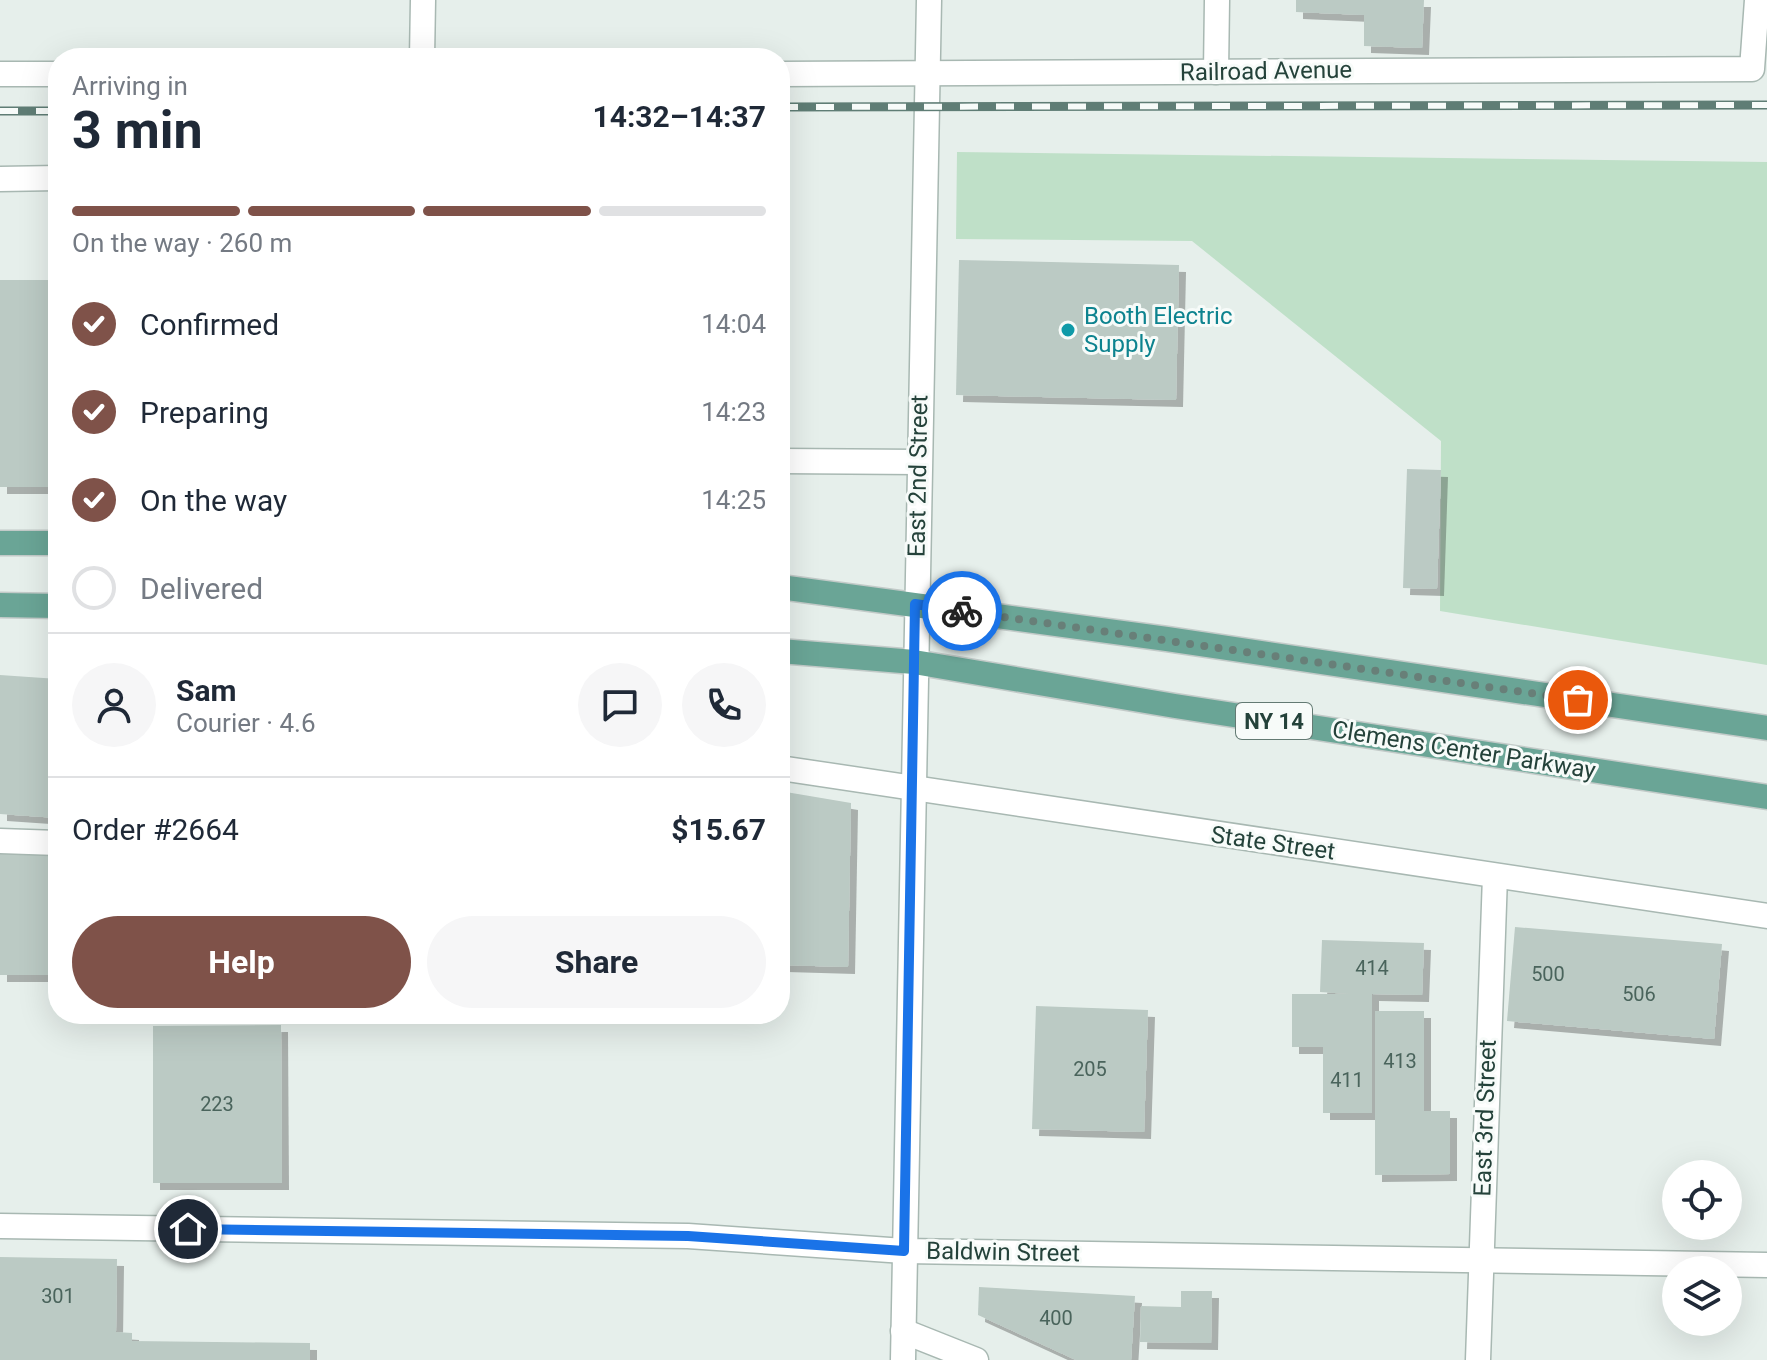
<!DOCTYPE html>
<html lang="en">
<head>
<meta charset="utf-8">
<style>
  :root { --surface:#fff; --page:#f6f6f7; --text:#1f2937; --muted:#747a83; --line:#e0e1e3; --accent:#7f5249 }
  body { margin:0; font-family:Roboto,sans-serif; background:var(--page); color:var(--text); height:100vh; display:flex; flex-direction:column; font-size:30px; white-space:nowrap }
  * { box-sizing:border-box; margin:0 }
  p { font-size:26px; color:var(--muted) }
  .icon { flex:none; width:44px; height:44px; fill:none; stroke:currentColor; stroke-width:2; stroke-linecap:round; stroke-linejoin:round }
  .map { position:relative; flex:1; overflow:hidden }
  .side { position:absolute; left:48px; top:48px; width:742px; height:976px; display:flex; flex-direction:column; background:var(--surface); border-radius:32px; box-shadow:0 8px 32px #0002 }
  .side>* { flex:none }
  .controls { position:absolute; left:1662px; top:1160px; display:grid; gap:16px }
  .controls a { display:grid; place-items:center; width:80px; height:80px; border-radius:50%; background:var(--surface); box-shadow:0 8px 32px #0002; font-size:40px }
  .pin { position:absolute; display:grid; place-items:center; width:68px; height:68px; color:#fff; margin:-34px; border:4px solid #fff; border-radius:50%; box-shadow:0 2px 8px #0007 }
  .courier { position:absolute; display:grid; place-items:center; width:80px; height:80px; margin:-40px; border:6px solid #1a73e8; border-radius:50%; background:#fff; color:#222; box-shadow:0 2px 10px #0007 }
  .head em { font-style:normal; font-weight:700 }
  .head div { display:flex; flex-direction:column-reverse }
  .head { display:flex; align-items:center; justify-content:space-between; height:136px; padding:0 24px }
  h1 { font-size:52px; font-weight:700; line-height:60px }
  .bar { display:grid; grid-template-columns:repeat(4,1fr); gap:12px 8px; align-content:center; height:96px; padding:0 24px }
  .bar i { height:10px; border-radius:6px; background:var(--line) }
  .bar .active { background:var(--accent) }
  .bar p { grid-column:span 4 }
  .line { display:flex; align-items:center; gap:20px; padding:0 24px; border-top:2px solid var(--line) }
  .line div { flex:1 }
  .round { display:grid; place-items:center; flex:none; width:84px; height:84px; border-radius:42px; background:var(--page) }
  ol { padding:0 24px; list-style:none }
  li { display:flex; align-items:center; gap:24px; height:88px }
  li p { margin-inline-start:auto }
  li .icon { padding:8px; border-radius:50%; background:var(--accent); color:#fff; stroke-width:4 }
  li:last-child { color:var(--muted) }
  li i { width:44px; height:44px; border:4px solid var(--line); border-radius:50% }
  .primary-button { display:flex; gap:16px; margin-top:auto; padding:16px 24px }
  .primary-button a { flex:1; height:92px; border-radius:48px; background:var(--accent); color:#fff; font-size:32px; font-weight:700; line-height:92px; text-align:center }
  .primary-button a+a { background:var(--page); color:var(--text) }
  .map>svg:first-child { display:block }
  .green { fill:#bfe0c8 }
  .building { fill:#bbcac4; filter:url(#shadow) }
  .lines { fill:none; stroke-linecap:round; stroke-linejoin:round }
  .minor-casing { stroke:#a8b8b2; stroke-width:27 }
  .major-casing { stroke:#c2cac8; stroke-width:27 }
  .minor { stroke:#fff; stroke-width:24 }
  .major { stroke:#6aa596; stroke-width:24 }
  .rail-casing { stroke:#5f7d75; stroke-width:9 }
  .rail { stroke:#f7fbf9; stroke-width:6; stroke-dasharray:18; stroke-linecap:butt }
  .done { stroke:#687f78; stroke-width:8; stroke-dasharray:0 14.4 }
  .route { stroke:#1a73e8; stroke-width:10 }
  .culture-dot { fill:#0f9aa8; stroke:#f7fbf9; stroke-width:3 }
  .labels { text-anchor:middle; dominant-baseline:central; stroke-width:6; stroke-linejoin:round; paint-order:stroke }
  .number-label { font-size:20px; fill:#4a645c }
  .shield { fill:#f7fbf9; stroke:#637a73; stroke-width:2 }
  .shield-label { font-size:22px; font-weight:bold; fill:#24423a }
  .street-label { font-size:24px; fill:#24423a; stroke:#f7fbf9 }
  .culture-label { font-size:24px; fill:#0d838f; stroke:#f7fbf9; text-anchor:start }
</style>
</head>
<body>
<div class="map">
<svg width="1767" height="1360" viewBox="0 0 1767 1360">
  <defs>
    <filter id="shadow"><feDropShadow dx="7" dy="7" stdDeviation="0" flood-color="#0004"/></filter>
  </defs>
  <rect width="100%" height="100%" fill="#e6efeb"/>
  <path class="green" d="M957 152 1767 162V665L1440 611 1441 441 1192 241 956 239Z"/>
  <g class="building">
    <path d="M1296 0H1424L1422 48 1364 46V15L1296 12Z"/>
    <path d="M959 260 1179 265 1176 400 956 395Z"/>
    <rect x="0" y="280" width="58" height="207"/>
    <path d="M1407 469 1441 470 1437 589 1403 588Z"/>
    <path d="M0 675 58 679V818L0 814Z"/>
    <path d="M780 791 851 803 848 967 780 965Z"/>
    <rect x="0" y="852" width="58" height="123"/>
    <path d="M1515 927 1722 944 1714 1039 1507 1021Z"/>
    <path d="M1322 940 1424 943 1422 995 1372 994V1113H1323V1047H1292V994H1350L1320 992Z"/>
    <path d="M1036 1006 1148 1010 1144 1132 1032 1129Z"/>
    <path d="M1375 1011H1424V1111H1450V1174L1375 1175Z"/>
    <path d="M281 1025 282 1183H153V1026Z"/>
    <path d="M0 1257 117 1259 116 1332 132 1333V1341L310 1343V1360H0Z"/>
    <path d="M979 1287 1135 1296 1131 1360H1076L978 1315Z"/>
    <path d="M1181 1291H1212L1211 1343 1140 1342 1141 1306 1181 1307Z"/>
  </g>
  <g class="lines">
    <g class="minor-casing">
      <g id="minor">
        <path d="M422 58 423 0"/>
        <path d="M1216 72 1217 0"/>
        <path d="M0 74H58"/>
        <path d="M780 74 1752 69 1757 0"/>
        <path d="M0 179 58 178"/>
        <path d="M780 461 919 462"/>
        <path d="M780 768 1767 916"/>
        <path d="M0 841 58 843"/>
        <path d="M0 1226 688 1236 904 1251 1767 1265"/>
        <path d="M903 1331 976 1360"/>
        <path d="M903 1360 929 0"/>
        <path d="M1478 1360 1495 876"/>
      </g>
    </g>
    <g class="major-casing">
      <g id="major">
        <path d="M0 543H58"/>
        <path d="M780 587 1167 639 1767 728"/>
        <path d="M0 605 58 606"/>
        <path d="M780 651 914 662 1175 706 1767 797"/>
      </g>
    </g>
    <use href="#minor" class="minor"/>
    <use href="#major" class="major"/>
    <g class="rail-casing">
      <g id="rail">
        <path d="M780 107 1767 105"/>
        <path d="M0 111H58"/>
      </g>
    </g>
    <use href="#rail" class="rail"/>
  </g>
  <g class="lines">
    <path class="done" d="M962 611 1578 700"/>
    <path class="route" d="M188 1229 688 1236 904 1251 915 604 962 611"/>
  </g>
  <circle class="culture-dot" cx="1068" cy="330" r="8"/>
  <g class="labels">
    <g class="number-label">
      <text x="1372" y="968">414</text>
      <text x="1548" y="974">500</text>
      <text x="1639" y="994">506</text>
      <text x="1400" y="1061">413</text>
      <text x="1090" y="1069">205</text>
      <text x="1347" y="1080">411</text>
      <text x="217" y="1104">223</text>
      <text x="58" y="1296">301</text>
      <text x="1056" y="1318">400</text>
    </g>
    <rect class="shield" x="1236" y="703" width="76" height="36" rx="6"/>
    <g class="shield-label">
      <text x="1274" y="721">NY 14</text>
    </g>
    <g class="street-label">
      <text transform="translate(1266 71) rotate(-1)">Railroad Avenue</text>
      <text transform="translate(918 476) rotate(-89)">East 2nd Street</text>
      <text transform="translate(1464 750) rotate(9)">Clemens Center Parkway</text>
      <text transform="translate(1273 843) rotate(8)">State Street</text>
      <text transform="translate(1485 1118) rotate(-88)">East 3rd Street</text>
      <text transform="translate(1003 1252) rotate(1)">Baldwin Street</text>
    </g>
    <g class="culture-label">
      <text x="1084" y="316">Booth Electric<tspan x="1084" dy="28">Supply</tspan></text>
    </g>
  </g>
</svg>
<div class="controls">
<a><svg class="icon" aria-label="locate" viewBox="0 0 24 24"><circle cx="12" cy="12" r="6"/><path d="M12 2v4M12 18v4M2 12h4M18 12h4"/></svg></a>
<a><svg class="icon" aria-label="layers" viewBox="0 0 24 24"><path d="M12 4l9 5-9 5-9-5zM3 14l9 5 9-5"/></svg></a>
</div>
<div class="pin" style="left:1578px;top:700px;background:#ea580c"><svg class="icon" aria-label="bag" viewBox="0 0 24 24"><path d="M5 8h14l-1 12H6zM9 8a3 3 0 0 1 6 0"/></svg></div>
<div class="pin" style="left:188px;top:1229px;background:#1f2937"><svg class="icon" aria-label="home" viewBox="0 0 24 24"><path d="M3 11l9-7 9 7M6 9v11h12V9"/></svg></div>
<div class="courier" style="left:962px;top:611px"><svg class="icon" aria-label="bike" viewBox="0 0 24 24"><circle cx="6" cy="16" r="4"/><circle cx="18" cy="16" r="4"/><path d="M6 16l4-8h5l3 8M10 8l3 8H6M13 5h3"/></svg></div>
<section class="side">
<div class="head"><div><h1>3 min</h1><p>Arriving in</p></div><em>14:32–14:37</em></div>
<div class="bar"><i class="active"></i><i class="active"></i><i class="active"></i><i></i><p>On the way · 260 m</p></div>
<ol>
<li><svg class="icon" aria-label="check" viewBox="0 0 24 24"><path d="M5 12l5 5 9-10"/></svg>Confirmed<p>14:04</p></li>
<li><svg class="icon" aria-label="check" viewBox="0 0 24 24"><path d="M5 12l5 5 9-10"/></svg>Preparing<p>14:23</p></li>
<li><svg class="icon" aria-label="check" viewBox="0 0 24 24"><path d="M5 12l5 5 9-10"/></svg>On the way<p>14:25</p></li>
<li><i></i>Delivered</li>
</ol>
<div class="line" style="height:144px"><a class="round"><svg class="icon" aria-label="person" viewBox="0 0 24 24"><circle cx="12" cy="8" r="4"/><path d="M4 21q1-7 8-7t8 7"/></svg></a><div><b>Sam</b><p>Courier · 4.6</p></div><a class="round"><svg class="icon" aria-label="chat" viewBox="0 0 24 24"><path d="M4 5h16v11H9l-5 4z"/></svg></a><a class="round"><svg class="icon" aria-label="phone" viewBox="0 0 24 24"><path d="M5 4h4l2 5-3 2q2 4 5 5l2-3 5 2v4C11 20 4 13 5 4z"/></svg></a></div>
<div class="line" style="height:104px"><div>Order #2664</div><b>$15.67</b></div>
<div class="primary-button"><a>Help</a><a>Share</a></div>
</section>
</div>
</body>
</html>
